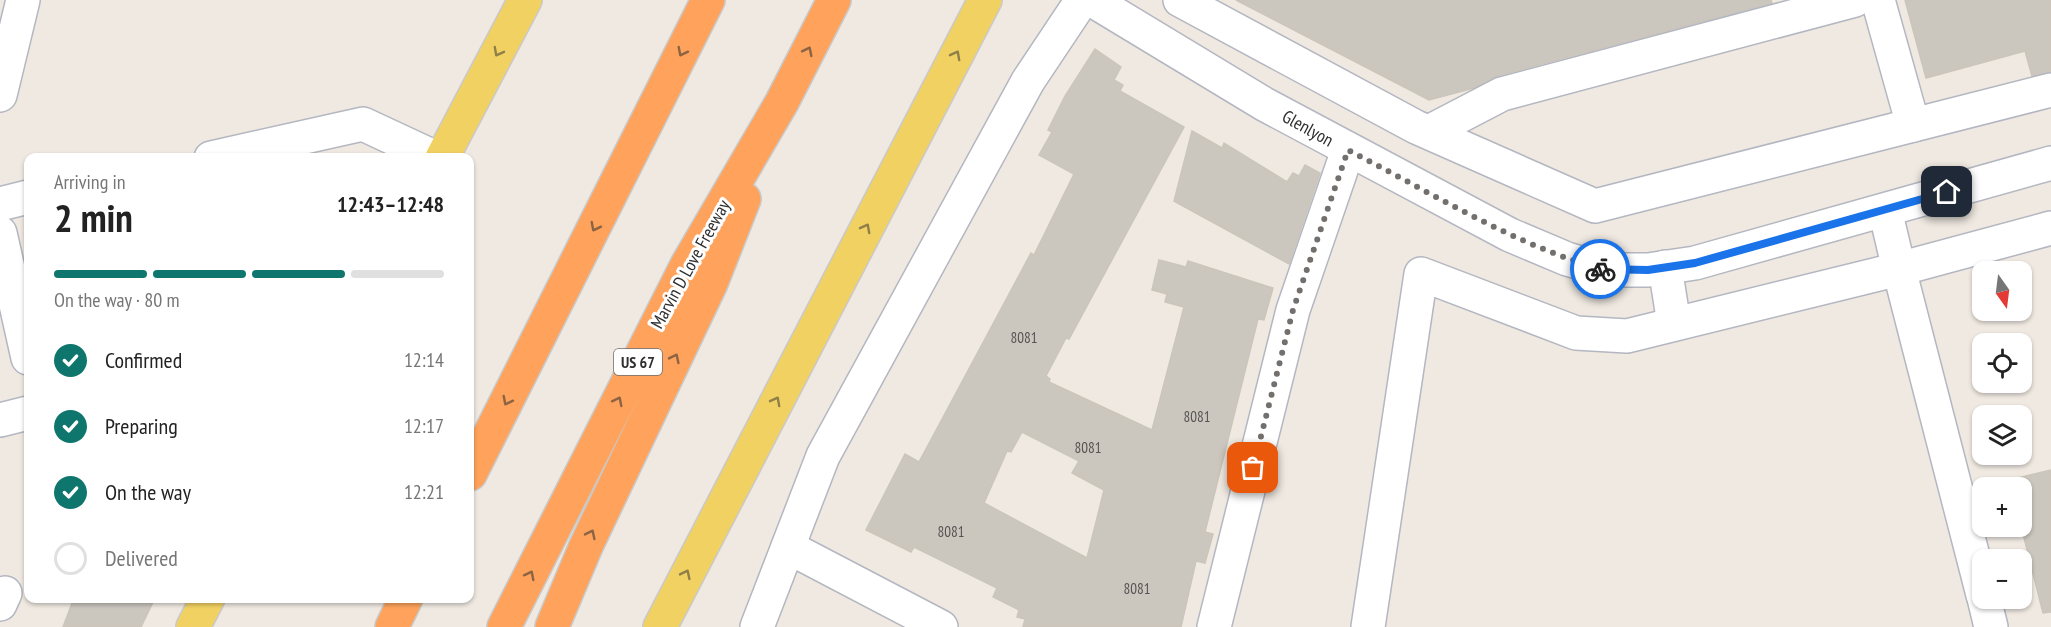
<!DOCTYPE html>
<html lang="en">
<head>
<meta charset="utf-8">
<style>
  :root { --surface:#fff; --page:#f6f6f6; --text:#222; --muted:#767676; --line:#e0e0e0; --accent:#0f766e }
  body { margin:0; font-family:"PT Sans Narrow",sans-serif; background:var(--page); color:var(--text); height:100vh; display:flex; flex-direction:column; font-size:22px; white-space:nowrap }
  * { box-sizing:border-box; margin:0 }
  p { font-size:20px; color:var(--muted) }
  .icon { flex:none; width:33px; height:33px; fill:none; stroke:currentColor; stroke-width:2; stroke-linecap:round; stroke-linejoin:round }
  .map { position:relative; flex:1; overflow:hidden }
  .panel { position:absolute; left:24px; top:153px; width:450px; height:450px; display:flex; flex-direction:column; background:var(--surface); border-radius:12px; box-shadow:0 2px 4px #0004 }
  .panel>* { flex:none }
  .needle { width:39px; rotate:166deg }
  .fabs { position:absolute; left:1972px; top:261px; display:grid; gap:12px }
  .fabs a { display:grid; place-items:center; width:60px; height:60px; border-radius:12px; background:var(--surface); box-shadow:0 2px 4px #0004; font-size:30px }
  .pin { position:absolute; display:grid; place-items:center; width:51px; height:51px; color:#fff; margin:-26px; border-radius:12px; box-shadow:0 3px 9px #0006 }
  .courier { position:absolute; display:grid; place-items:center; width:60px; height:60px; margin:-30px; border:4px solid #1a73e8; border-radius:50%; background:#fff; color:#222; box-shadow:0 2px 8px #0007 }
  .headline em { font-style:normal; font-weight:600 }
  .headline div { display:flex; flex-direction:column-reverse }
  .headline { display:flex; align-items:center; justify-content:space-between; height:102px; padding:0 30px }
  h1 { font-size:39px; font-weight:600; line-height:45px }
  .bar { display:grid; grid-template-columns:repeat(4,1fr); gap:9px 6px; align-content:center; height:72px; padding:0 30px }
  .bar i { height:8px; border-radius:4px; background:var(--line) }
  .bar .active { background:var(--accent) }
  .bar p { grid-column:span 4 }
  ol { padding:0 30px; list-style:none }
  li { display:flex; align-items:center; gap:18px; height:66px }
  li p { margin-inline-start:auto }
  li .icon { padding:6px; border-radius:50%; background:var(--accent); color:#fff; stroke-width:4 }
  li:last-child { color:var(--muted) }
  li i { width:33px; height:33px; border:3px solid var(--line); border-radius:50% }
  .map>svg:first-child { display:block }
  .building { fill:#cbc7bf; stroke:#cbc5ba; stroke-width:1.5; fill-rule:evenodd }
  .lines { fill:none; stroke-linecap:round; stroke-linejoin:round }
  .minor-casing { stroke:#b4b7c1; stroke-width:36 }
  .major-casing { stroke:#c9c9c9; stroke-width:36 }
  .highway-casing { stroke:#c9c9c9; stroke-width:36 }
  .minor { stroke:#fff; stroke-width:33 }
  .major { stroke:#f2d163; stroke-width:33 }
  .highway { stroke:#ffa35c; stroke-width:33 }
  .oneway { stroke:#8c6343 }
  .oneway2 { stroke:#908048 }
  .done { stroke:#726f6d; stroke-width:6; stroke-dasharray:0 10.8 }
  .route { stroke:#1a73e8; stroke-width:8 }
  .labels { text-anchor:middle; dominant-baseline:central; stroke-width:6; stroke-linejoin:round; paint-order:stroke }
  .number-label { font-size:15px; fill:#555452 }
  .shield { fill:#fff; stroke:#6d6d6d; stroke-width:1.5 }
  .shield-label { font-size:16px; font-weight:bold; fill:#2e2e2e }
  .street-label { font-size:18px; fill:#2e2e2e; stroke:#fff }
</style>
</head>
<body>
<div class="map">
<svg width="2051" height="627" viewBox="0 0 2051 627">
  <rect width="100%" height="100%" fill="#efe9e1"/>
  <g class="building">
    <path d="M1236 0H1771L1772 3 1497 76 1474 88 1429 100Z"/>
    <path d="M1905 0H2051V72L2032 76 2025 51 1926 78Z"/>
    <path d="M1095 49 1121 67 1114 80 1123 85 1120 91 1184 127 1069 339 1066 338 1046 376 1050 379 1049 382 1152 430 1184 307 1165 302 1167 294 1152 290 1159 260 1186 267 1188 261 1273 288 1264 320 1258 319 1205 532 1213 534 1205 563 1196 561 1181 627H1023L1025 619 1017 617 1019 610 993 597 997 588 914 547 911 552 866 530 905 454 919 462 1031 253 1034 255 1074 174 1039 155 1052 132 1048 130 1065 96ZM1022 432 1079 461 1072 473 1104 490 1087 558 984 503 1007 451 1011 452Z"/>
    <path d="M1192 131 1222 148 1224 143 1287 182 1293 173 1299 176 1305 165 1320 173 1289 264 1174 201Z"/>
    <path d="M2051 470V612L2043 613 2021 526 2022 488H2011L2009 480Z"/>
    <path d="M74 598H155L141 627H63Z"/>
  </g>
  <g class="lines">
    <g class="minor-casing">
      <g id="minor">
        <path d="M1092 0 1264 104 1510 235 1567 259 1605 270H1648L1695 263 2051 163"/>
        <path d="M1180 0 1416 127 1595 206 2051 90"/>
        <path d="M1878 0 1913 125"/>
        <path d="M0 95 23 0"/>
        <path d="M1429 132 1502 94 1855 0"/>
        <path d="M211 158 363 124 436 158"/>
        <path d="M0 204 28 197"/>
        <path d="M1885 210 1899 269 2051 228"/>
        <path d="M0 233 28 358"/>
        <path d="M1665 267 1674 324"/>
        <path d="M0 420 28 413"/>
        <path d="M788 547 941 627"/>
        <path d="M1984 598 1991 627"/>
        <path d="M0 604 5 593"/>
        <path d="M757 627 823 456 1028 81 1082 0"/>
        <path d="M1214 627 1293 310 1348 150"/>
        <path d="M1368 627 1421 274 1576 333 1627 336 1899 269 1983 595"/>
      </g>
    </g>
    <g class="major-casing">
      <g id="major">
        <path d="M442 158 525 0"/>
        <path d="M193 627 208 598"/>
        <path d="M660 627 985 0"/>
      </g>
    </g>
    <g class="highway-casing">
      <g id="highway">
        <path d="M470 474 708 0"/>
        <path d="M392 627 406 598"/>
        <path d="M504 627 687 265 782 102 834 0"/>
        <path d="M552 627 586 546 711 283 744 199"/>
      </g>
    </g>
    <use href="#minor" class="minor"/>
    <use href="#major" class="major"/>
    <use href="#highway" class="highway"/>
  </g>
  <defs><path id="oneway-chevron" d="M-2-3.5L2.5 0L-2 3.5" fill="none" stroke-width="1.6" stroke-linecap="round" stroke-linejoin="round" transform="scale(1.5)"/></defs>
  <g class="oneway">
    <use href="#oneway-chevron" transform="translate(808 51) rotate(-63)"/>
    <use href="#oneway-chevron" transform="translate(682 52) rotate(117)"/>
    <use href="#oneway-chevron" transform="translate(595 227) rotate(117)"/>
    <use href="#oneway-chevron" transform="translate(675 358) rotate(-64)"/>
    <use href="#oneway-chevron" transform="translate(507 401) rotate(117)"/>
    <use href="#oneway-chevron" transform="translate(618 401) rotate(-63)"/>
    <use href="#oneway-chevron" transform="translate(591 534) rotate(-64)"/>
    <use href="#oneway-chevron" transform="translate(530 575) rotate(-63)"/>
  </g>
  <g class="oneway2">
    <use href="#oneway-chevron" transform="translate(498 52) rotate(118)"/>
    <use href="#oneway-chevron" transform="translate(956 55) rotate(-62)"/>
    <use href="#oneway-chevron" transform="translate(866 228) rotate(-62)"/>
    <use href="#oneway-chevron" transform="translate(776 401) rotate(-62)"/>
    <use href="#oneway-chevron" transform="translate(686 574) rotate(-64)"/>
  </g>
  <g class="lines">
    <path class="done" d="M1253 468 1293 310 1348 150C1430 192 1511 243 1600 269"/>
    <path class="route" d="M1600 269 1648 270 1695 263 1947 192"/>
  </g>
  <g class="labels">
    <g class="number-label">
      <text x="1024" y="337">8081</text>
      <text x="1197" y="416">8081</text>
      <text x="1088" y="447">8081</text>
      <text x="951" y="531">8081</text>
      <text x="1137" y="588">8081</text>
    </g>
    <rect class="shield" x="614" y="349" width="48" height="26" rx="4.5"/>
    <g class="shield-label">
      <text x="638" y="362">US 67</text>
    </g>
    <g class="street-label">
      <text transform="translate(1308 128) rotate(29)">Glenlyon</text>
      <text transform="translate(690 264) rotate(-61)">Marvin D Love Freeway</text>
    </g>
  </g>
</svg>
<div class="fabs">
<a><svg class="needle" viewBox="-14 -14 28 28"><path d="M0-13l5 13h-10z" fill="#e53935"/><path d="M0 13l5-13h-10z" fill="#767676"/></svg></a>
<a><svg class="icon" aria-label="locate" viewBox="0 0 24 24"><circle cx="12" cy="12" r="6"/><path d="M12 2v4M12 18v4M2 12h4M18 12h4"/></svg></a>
<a><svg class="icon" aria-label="layers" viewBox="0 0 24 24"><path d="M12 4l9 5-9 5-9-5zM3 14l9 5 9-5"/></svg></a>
<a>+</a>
<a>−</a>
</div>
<div class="pin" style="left:1253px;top:468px;background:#ea580c"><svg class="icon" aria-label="bag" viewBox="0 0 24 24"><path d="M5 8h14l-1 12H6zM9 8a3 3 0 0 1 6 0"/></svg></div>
<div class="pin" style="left:1947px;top:192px;background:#1f2937"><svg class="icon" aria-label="home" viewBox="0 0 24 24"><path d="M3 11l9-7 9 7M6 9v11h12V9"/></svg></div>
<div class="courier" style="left:1600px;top:269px"><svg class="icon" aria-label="bike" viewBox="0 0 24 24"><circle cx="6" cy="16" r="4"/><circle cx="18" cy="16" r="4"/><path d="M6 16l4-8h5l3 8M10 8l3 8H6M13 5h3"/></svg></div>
<section class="panel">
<div class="headline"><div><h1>2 min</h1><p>Arriving in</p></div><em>12:43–12:48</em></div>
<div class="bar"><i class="active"></i><i class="active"></i><i class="active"></i><i></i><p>On the way · 80 m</p></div>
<ol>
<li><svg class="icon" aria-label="check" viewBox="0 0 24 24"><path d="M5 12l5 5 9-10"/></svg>Confirmed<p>12:14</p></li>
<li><svg class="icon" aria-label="check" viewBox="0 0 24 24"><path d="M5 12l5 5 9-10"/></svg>Preparing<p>12:17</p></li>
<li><svg class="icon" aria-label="check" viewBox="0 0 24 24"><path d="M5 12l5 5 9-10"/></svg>On the way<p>12:21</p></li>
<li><i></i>Delivered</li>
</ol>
</section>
</div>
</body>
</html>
